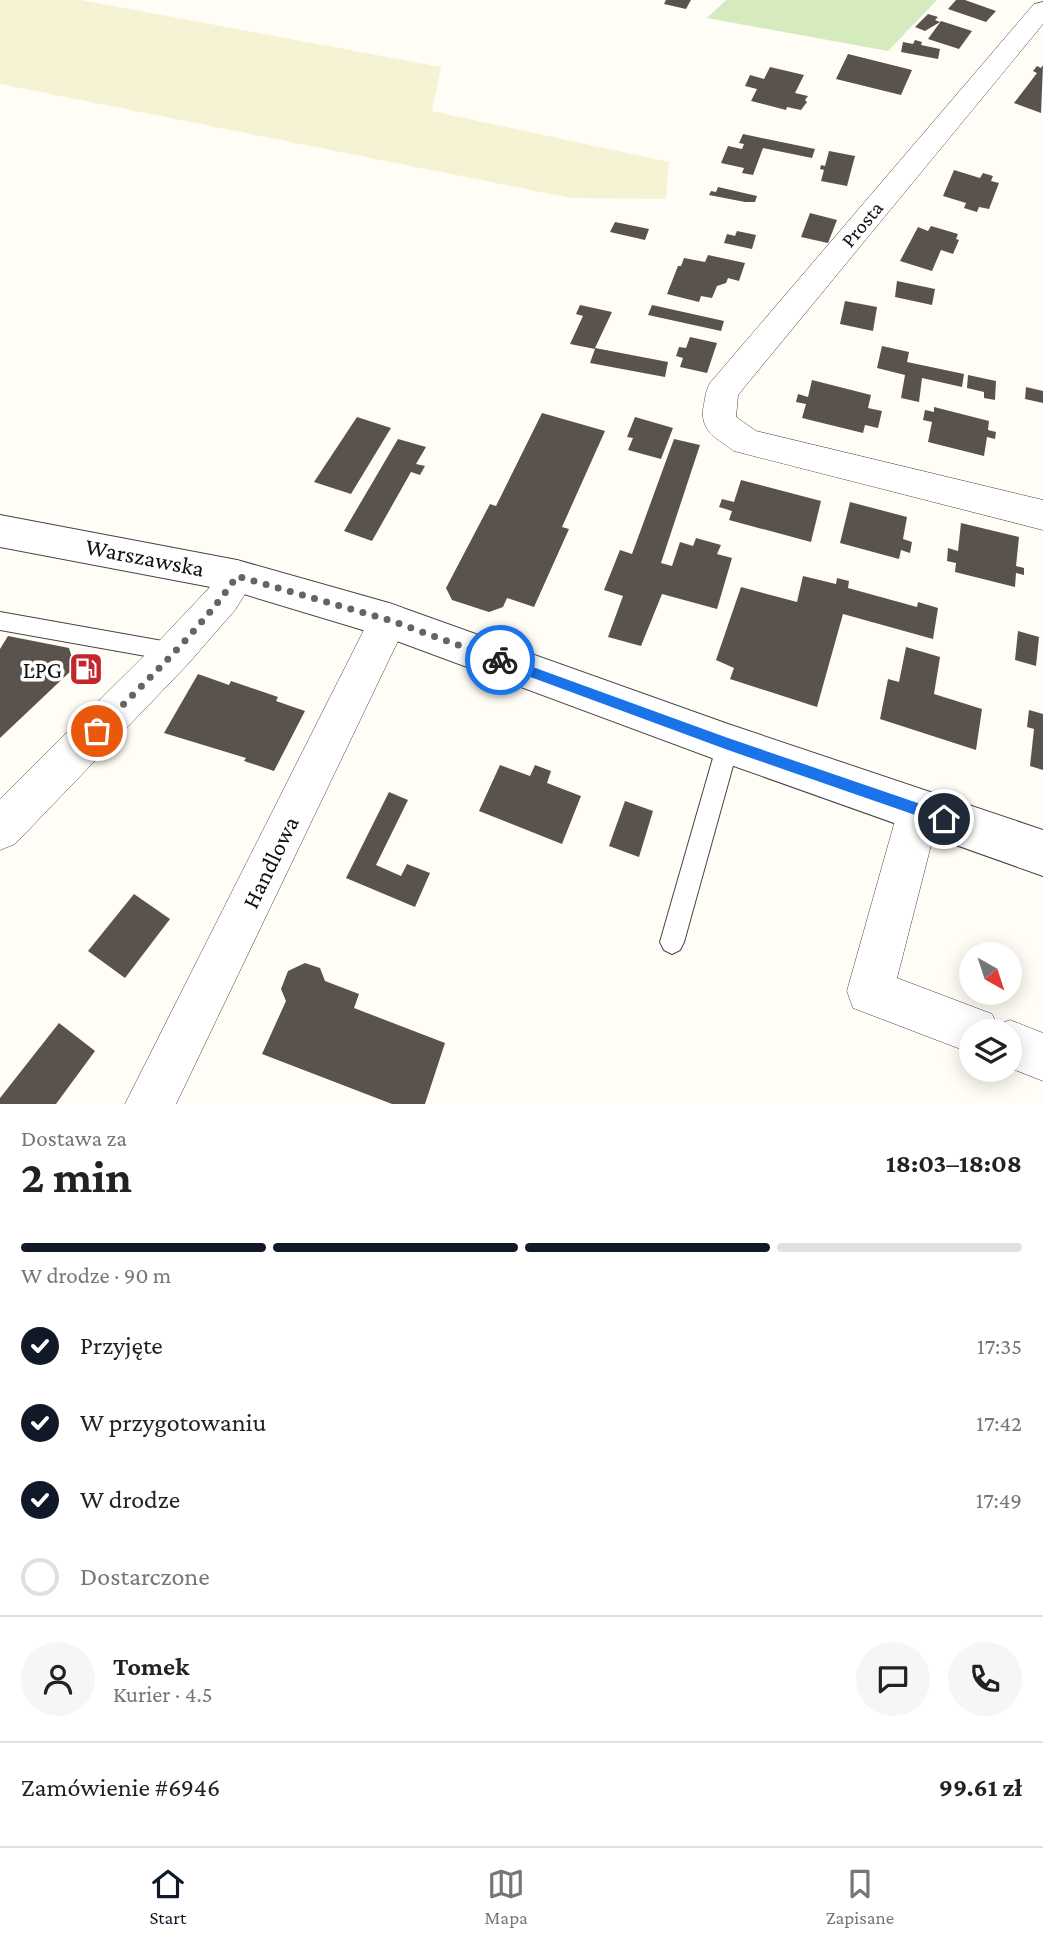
<!DOCTYPE html>
<html lang="pl">
<head>
<meta charset="utf-8">
<style>
  :root { --surface:#fff; --page:#f6f6f6; --text:#222; --muted:#767676; --line:#e0e0e0; --accent:#111827 }
  body { margin:0; font-family:"Crimson Pro",serif; background:var(--page); color:var(--text); height:100vh; display:flex; flex-direction:column; font-size:26px; white-space:nowrap }
  * { box-sizing:border-box; margin:0 }
  p { font-size:23px; color:var(--muted) }
  .icon { flex:none; width:38px; height:38px; fill:none; stroke:currentColor; stroke-width:2; stroke-linecap:round; stroke-linejoin:round }
  .map { position:relative; height:1104px; overflow:hidden }
  .sheet { display:flex; flex-direction:column; background:var(--surface); flex:1 }
  .sheet>* { flex:none }
  .needle { width:46px; rotate:141deg }
  .tools { position:absolute; left:959px; top:942px; display:grid; gap:14px }
  .tools a { display:grid; place-items:center; width:63px; height:63px; border-radius:50%; background:var(--surface); box-shadow:0 4px 18px #0003; font-size:35px }
  .pin { position:absolute; display:grid; place-items:center; width:60px; height:60px; color:#fff; margin:-30px; border:4px solid #fff; border-radius:50%; box-shadow:0 2px 7px #0007 }
  .courier { position:absolute; display:grid; place-items:center; width:70px; height:70px; margin:-35px; border:5px solid #1a73e8; border-radius:50%; background:#fff; color:#222; box-shadow:0 2px 9px #0007 }
  .summary em { font-style:normal; font-weight:700 }
  .summary div { display:flex; flex-direction:column-reverse }
  .summary { display:flex; align-items:center; justify-content:space-between; height:119px; padding:0 21px }
  h1 { font-size:46px; font-weight:700; line-height:52px }
  .bar { display:grid; grid-template-columns:repeat(4,1fr); gap:10px 7px; align-content:center; height:84px; padding:0 21px }
  .bar i { height:9px; border-radius:5px; background:var(--line) }
  .bar .selected { background:var(--accent) }
  .bar p { grid-column:span 4 }
  .line { display:flex; align-items:center; gap:18px; padding:0 21px; border-top:2px solid var(--line) }
  .line div { flex:1 }
  .round { display:grid; place-items:center; flex:none; width:74px; height:74px; border-radius:37px; background:var(--page) }
  ol { padding:0 21px; list-style:none }
  li { display:flex; align-items:center; gap:21px; height:77px }
  li p { margin-inline-start:auto }
  li .icon { padding:7px; border-radius:50%; background:var(--accent); color:#fff; stroke-width:4 }
  li:last-child { color:var(--muted) }
  li i { width:38px; height:38px; border:4px solid var(--line); border-radius:50% }
  .tabs { display:flex; justify-content:space-around; align-items:center; height:98px; border-top:2px solid var(--line); background:var(--surface); font-size:19px; color:var(--muted) }
  .tabs a { display:grid; justify-items:center; gap:4px }
  .tabs .selected { color:var(--accent) }
  .map>svg:first-child { display:block }
  .farmland { fill:#f6f3d4 }
  .green { fill:#d5ebbd }
  .building { fill:#5a524d }
  .lines { fill:none; stroke-linecap:round; stroke-linejoin:round }
  .service-casing { stroke:#444; stroke-width:2 }
  .minor-casing { stroke:#444; stroke-width:1 }
  .tertiary-casing { stroke:#444; stroke-width:2 }
  .service { fill:#fff; fill-rule:evenodd }
  .minor { fill:#fff; fill-rule:evenodd }
  .tertiary { fill:#fff; fill-rule:evenodd }
  .route { fill:#1a73e8 }
  .done { stroke:#646461; stroke-width:7; stroke-dasharray:0 12.6 }
  .labels { text-anchor:middle; dominant-baseline:central; stroke-width:7; stroke-linejoin:round; paint-order:stroke }
  .far-street-label { font-size:21px; fill:#111; stroke:#fff }
  .street-label { font-size:24px; fill:#111; stroke:#fff }
  .poi-label { font-size:24px; fill:#111; stroke:#fff; text-anchor:end }
</style>
</head>
<body>
<div class="map">
<svg width="1043" height="1104" viewBox="0 0 1043 1104">
  <rect width="100%" height="100%" fill="#fffdf5"/>
  <path class="farmland" d="M0 0H81L441 67 432 111 669 162 666 199 571 198 0 84Z"/>
  <path class="green" d="M726 0H937L888 51 707 18Z"/>
  <g class="building">
    <path d="M666 0H691L686 9 664 4Z"/>
    <path d="M956 0H965L996 11 986 22 948 9Z"/>
    <path d="M928 14 938 17 935 20 940 22 925 31 915 27Z"/>
    <path d="M941 21 972 31 959 49 928 39Z"/>
    <path d="M915 40 922 42 921 45 940 49 938 59 901 52 903 42 913 44Z"/>
    <path d="M848 54 912 70 901 95 836 79Z"/>
    <path d="M1043 65 1041 113 1014 103 1037 73 1033 71 1037 66 1041 68Z"/>
    <path d="M770 67 804 75 795 93 808 96 805 100 807 102 801 110 787 107 786 110 751 101 757 89 745 86 750 75 764 79Z"/>
    <path d="M743 134 815 149 812 158 763 148 753 175 742 173 744 168 721 163 728 146 742 149 744 144 739 143Z"/>
    <path d="M829 151 855 156 847 186 821 181 824 170 820 169 821 165 825 166Z"/>
    <path d="M954 170 980 178 983 173 993 176 991 181 999 183 989 209 979 207 977 212 964 208 966 203 943 196Z"/>
    <path d="M718 187 757 196 755 202H745L709 195 711 191 716 192Z"/>
    <path d="M810 213 837 220 828 243 801 237Z"/>
    <path d="M615 222 649 229 645 240 610 232Z"/>
    <path d="M931 226 958 234 956 239 959 240 953 254 941 250 932 271 900 261 918 227 928 231Z"/>
    <path d="M737 231 756 235 752 249 724 243 727 234 735 236Z"/>
    <path d="M708 255 745 263 739 281 728 278 726 283 717 286 712 298 701 296 699 302 667 294 678 266H681L684 258 705 262Z"/>
    <path d="M897 281 935 289 932 305 895 297Z"/>
    <path d="M845 301 877 307 873 331 840 324Z"/>
    <path d="M580 305 612 312 595 348 668 362 665 377 590 363 595 349 570 344 583 316 576 314Z"/>
    <path d="M652 305 724 321 721 331 648 315Z"/>
    <path d="M690 337 717 343 707 373 680 367 683 358 676 356 679 347 686 348Z"/>
    <path d="M882 346 909 352 907 362 964 374 962 387 922 378 919 402 901 398 905 375 877 368Z"/>
    <path d="M968 375 996 381 995 400 984 398V392L967 388Z"/>
    <path d="M812 380 871 395 868 408 882 411 878 428 865 425 863 433 802 418 806 404 796 402 798 394 808 397Z"/>
    <path d="M1026 387 1043 391V403L1025 399Z"/>
    <path d="M934 407 989 421 988 430 996 432 995 439 987 437 984 456 928 442 932 422 923 420 925 410 934 412Z"/>
    <path d="M542 413 605 431 562 527 569 529 534 607 507 598 503 607 489 612 452 600 446 588 490 504 496 506Z"/>
    <path d="M357 417 391 428 351 494 314 482Z"/>
    <path d="M635 417 673 428 661 459 628 450 633 438 627 437Z"/>
    <path d="M398 439 426 447 416 464 425 466 420 475 411 472 372 541 344 531Z"/>
    <path d="M674 439 700 445 661 563 672 566 680 542 693 546 696 538 721 545 717 554 732 558 717 609 662 594 641 646 608 637 623 596 604 590 620 550 632 554Z"/>
    <path d="M741 480 821 501 811 542 729 520 732 511 719 507 722 499 734 502Z"/>
    <path d="M850 502 907 517 903 539 912 542 910 553 901 550 899 559 840 543Z"/>
    <path d="M961 523 1019 537 1016 566 1024 568V575L1016 573 1015 587 955 572 956 563 947 561 948 548 958 551Z"/>
    <path d="M803 576 836 584 837 578 849 581 848 588 917 607 918 602 938 608 933 639 843 614 817 707 730 679 734 668 716 660 741 587 797 602Z"/>
    <path d="M1018 631 1039 637 1036 666 1015 660Z"/>
    <path d="M8 636 69 648 75 667 0 738V649Z"/>
    <path d="M906 647 940 657 934 694 982 709 976 750 880 719 888 679 899 682Z"/>
    <path d="M198 674 229 685 231 681 278 697 276 701 305 711 274 771 244 761 246 758 164 733Z"/>
    <path d="M1029 710 1043 714V770L1030 766 1034 729 1027 727Z"/>
    <path d="M500 765 530 776 535 765 551 771 547 783 581 796 562 844 479 811Z"/>
    <path d="M389 792 408 800 376 865 401 876 407 864 430 873 415 907 346 878Z"/>
    <path d="M625 801 653 811 639 857 609 846Z"/>
    <path d="M134 894 170 919 125 978 88 951Z"/>
    <path d="M305 963 320 968 325 981 359 994 354 1008 445 1043 425 1104H392L262 1054 286 1001 281 989 288 971Z"/>
    <path d="M59 1023 95 1051 56 1104H0V1098Z"/>
  </g>
  <g class="lines">
    <g class="service-casing">
      <g id="service">
        <path d="M0 612 174 643 181 646 184 652 181 658 174 661 0 630Z"/>
        <path d="M728 734 736 737 739 744 684 942 680 950 672 954 664 950 660 942 717 744 720 737Z"/>
      </g>
    </g>
    <g class="minor-casing">
      <g id="minor">
        <path d="M1043 2V24L738 395 736 417 756 431 1043 500V530L734 451C718 439 701 432 703 410 705 400 705 392 710 383L1034 4Z"/>
        <path d="M237 560 250 565 256 576 235 610 188 664 15 844 0 850V799L160 640 209 588 224 565Z"/>
        <path d="M389 603 403 608 408 620 176 1104H125L375 608Z"/>
        <path d="M919 789 934 795 940 810 897 978 992 1014 997 1025 1010 1020 1043 1033V1081L1010 1068V1031H971V1053L853 1008 847 991 898 810 904 795Z"/>
      </g>
    </g>
    <g class="tertiary-casing">
      <path id="tertiary" d="M0 515 237 560 389 603 728 724 1043 830V876L728 764 386 637 237 592 0 547Z"/>
    </g>
    <use href="#service" class="service"/>
    <use href="#minor" class="minor"/>
    <use href="#tertiary" class="tertiary"/>
  </g>
  <path class="route" d="M500 655 728 738 944 812 951 819 944 825 728 750 495 664V656Z"/>
  <g class="lines">
    <path class="done" d="M97 731C145 682 198 633 237 576L389 620 500 660"/>
  </g>
  <defs>
    <g id="fuel-square" transform="scale(1.75)"><rect x="-9" y="-9" width="18" height="18" rx="4" fill="#c4262e" stroke="#fff"/><path d="M-5.5-6h7V0h2V4h1.3V-2.5L3-4.5l.8-.8L6-3V5H2.5V1h-1V6h-7ZM-4.2-4.7v3.2H.2V-4.7Z" fill="#fff"/></g>
  </defs>
  <g fill-rule="evenodd">
    <use href="#fuel-square" x="86" y="669"/>
  </g>
  <g class="labels">
    <g class="far-street-label">
      <text transform="translate(862 224) rotate(-50)">Prosta</text>
    </g>
    <g class="street-label">
      <text transform="translate(145 557) rotate(11)">Warszawska</text>
      <text transform="translate(270 862) rotate(-64)">Handlowa</text>
    </g>
    <g class="poi-label">
      <text x="62" y="669">LPG</text>
    </g>
  </g>
</svg>
<div class="tools">
<a><svg class="needle" viewBox="-14 -14 28 28"><path d="M0-13l5 13h-10z" fill="#e53935"/><path d="M0 13l5-13h-10z" fill="#767676"/></svg></a>
<a><svg class="icon" aria-label="layers" viewBox="0 0 24 24"><path d="M12 4l9 5-9 5-9-5zM3 14l9 5 9-5"/></svg></a>
</div>
<div class="pin" style="left:97px;top:731px;background:#ea580c"><svg class="icon" aria-label="bag" viewBox="0 0 24 24"><path d="M5 8h14l-1 12H6zM9 8a3 3 0 0 1 6 0"/></svg></div>
<div class="pin" style="left:944px;top:819px;background:#1f2937"><svg class="icon" aria-label="home" viewBox="0 0 24 24"><path d="M3 11l9-7 9 7M6 9v11h12V9"/></svg></div>
<div class="courier" style="left:500px;top:660px"><svg class="icon" aria-label="bike" viewBox="0 0 24 24"><circle cx="6" cy="16" r="4"/><circle cx="18" cy="16" r="4"/><path d="M6 16l4-8h5l3 8M10 8l3 8H6M13 5h3"/></svg></div>
</div>
<section class="sheet">
<div class="summary"><div><h1>2 min</h1><p>Dostawa za</p></div><em>18:03–18:08</em></div>
<div class="bar"><i class="selected"></i><i class="selected"></i><i class="selected"></i><i></i><p>W drodze · 90 m</p></div>
<ol>
<li><svg class="icon" aria-label="check" viewBox="0 0 24 24"><path d="M5 12l5 5 9-10"/></svg>Przyjęte<p>17:35</p></li>
<li><svg class="icon" aria-label="check" viewBox="0 0 24 24"><path d="M5 12l5 5 9-10"/></svg>W przygotowaniu<p>17:42</p></li>
<li><svg class="icon" aria-label="check" viewBox="0 0 24 24"><path d="M5 12l5 5 9-10"/></svg>W drodze<p>17:49</p></li>
<li><i></i>Dostarczone</li>
</ol>
<div class="line" style="height:126px"><a class="round"><svg class="icon" aria-label="person" viewBox="0 0 24 24"><circle cx="12" cy="8" r="4"/><path d="M4 21q1-7 8-7t8 7"/></svg></a><div><b>Tomek</b><p>Kurier · 4.5</p></div><a class="round"><svg class="icon" aria-label="chat" viewBox="0 0 24 24"><path d="M4 5h16v11H9l-5 4z"/></svg></a><a class="round"><svg class="icon" aria-label="phone" viewBox="0 0 24 24"><path d="M5 4h4l2 5-3 2q2 4 5 5l2-3 5 2v4C11 20 4 13 5 4z"/></svg></a></div>
<div class="line" style="height:91px"><div>Zamówienie #6946</div><b>99.61 zł</b></div>
</section>
<nav class="tabs">
<a class="selected"><svg class="icon" aria-label="home" viewBox="0 0 24 24"><path d="M3 11l9-7 9 7M6 9v11h12V9"/></svg>Start</a>
<a><svg class="icon" aria-label="map" viewBox="0 0 24 24"><path d="M3 6l6-2 6 2 6-2v14l-6 2-6-2-6 2zM9 4v14M15 6v14"/></svg>Mapa</a>
<a><svg class="icon" aria-label="saved" viewBox="0 0 24 24"><path d="M7 4h10v16l-5-4-5 4z"/></svg>Zapisane</a>
</nav>
</body>
</html>
